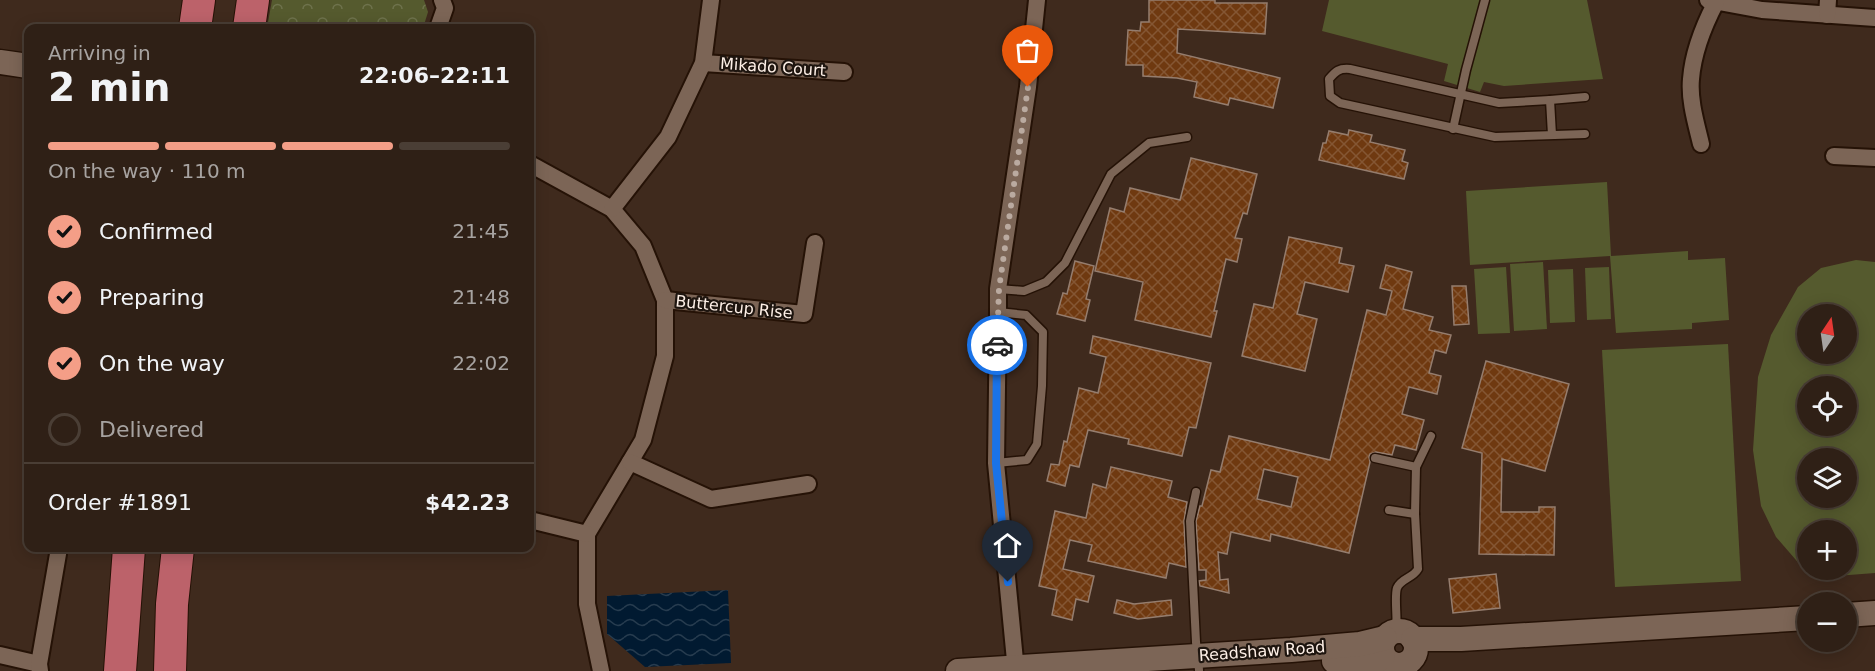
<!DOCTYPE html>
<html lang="en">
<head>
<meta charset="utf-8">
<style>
  :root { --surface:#2f2016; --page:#37281f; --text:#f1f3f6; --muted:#a7a3a1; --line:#4a3e35; --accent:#f49e87 }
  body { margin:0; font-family:"DejaVu Sans",sans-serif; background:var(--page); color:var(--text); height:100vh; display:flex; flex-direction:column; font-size:22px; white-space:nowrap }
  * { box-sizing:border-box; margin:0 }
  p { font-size:20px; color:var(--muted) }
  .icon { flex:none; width:33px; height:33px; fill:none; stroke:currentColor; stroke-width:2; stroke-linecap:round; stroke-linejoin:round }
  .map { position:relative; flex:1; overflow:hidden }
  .side { position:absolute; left:24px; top:24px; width:510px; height:528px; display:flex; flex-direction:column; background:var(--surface); border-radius:12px; box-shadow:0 3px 15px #0003,0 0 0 2px var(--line) }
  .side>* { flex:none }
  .needle { width:39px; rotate:13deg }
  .buttons { position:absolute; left:1797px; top:304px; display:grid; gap:12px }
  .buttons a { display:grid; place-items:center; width:60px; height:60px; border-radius:50%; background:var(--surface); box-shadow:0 3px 15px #0003,0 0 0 2px var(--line); font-size:30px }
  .pin { position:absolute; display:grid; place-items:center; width:51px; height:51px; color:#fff; margin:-62px -26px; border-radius:50% 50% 50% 0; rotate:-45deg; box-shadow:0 0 6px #0007 }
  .pin .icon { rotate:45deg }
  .courier { position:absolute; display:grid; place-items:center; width:60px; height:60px; margin:-30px; border:4px solid #1a73e8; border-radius:50%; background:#fff; color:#222; box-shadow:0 2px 8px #0007 }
  .headline em { font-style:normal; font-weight:700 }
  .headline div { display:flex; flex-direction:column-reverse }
  .headline { display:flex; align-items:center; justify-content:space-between; height:102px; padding:0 24px }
  h1 { font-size:39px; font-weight:700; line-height:45px }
  .bar { display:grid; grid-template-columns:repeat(4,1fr); gap:9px 6px; align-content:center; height:72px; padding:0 24px }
  .bar i { height:8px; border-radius:4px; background:var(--line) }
  .bar .on { background:var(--accent) }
  .bar p { grid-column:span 4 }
  .line { display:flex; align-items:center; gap:15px; padding:0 24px; border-top:2px solid var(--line) }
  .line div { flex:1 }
  ol { padding:0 24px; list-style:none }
  li { display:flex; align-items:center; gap:18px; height:66px }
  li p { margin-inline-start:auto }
  li .icon { padding:6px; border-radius:50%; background:var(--accent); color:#111; stroke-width:4 }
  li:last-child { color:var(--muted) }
  li i { width:33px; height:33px; border:3px solid var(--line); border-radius:50% }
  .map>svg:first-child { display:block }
  .green { fill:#555a2e; fill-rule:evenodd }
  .park { fill:url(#park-crowns) }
  .water { fill:url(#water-waves) }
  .building { fill:url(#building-cross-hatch); stroke:#957d6e; stroke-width:1.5; fill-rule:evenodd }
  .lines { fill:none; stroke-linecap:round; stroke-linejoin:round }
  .lane-casing { stroke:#251206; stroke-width:11 }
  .street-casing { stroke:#251206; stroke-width:20 }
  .secondary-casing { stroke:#251206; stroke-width:27 }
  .highway-casing { stroke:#251206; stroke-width:34 }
  .lane { stroke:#7c6556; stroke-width:8 }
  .street { stroke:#7c6556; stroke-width:16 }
  .secondary { stroke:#7c6556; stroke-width:24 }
  .highway { stroke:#bc626a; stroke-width:32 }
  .done { stroke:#baaaa0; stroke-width:6; stroke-dasharray:0 10.8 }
  .route { stroke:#1a73e8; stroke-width:8 }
  .labels { text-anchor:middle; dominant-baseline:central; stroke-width:4.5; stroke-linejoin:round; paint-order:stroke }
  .street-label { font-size:16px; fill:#fdefe6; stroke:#1e150f }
</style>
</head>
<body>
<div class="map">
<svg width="1875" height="671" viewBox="0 0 1875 671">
  <defs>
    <pattern id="park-crowns" width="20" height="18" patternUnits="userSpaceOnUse" patternTransform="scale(1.5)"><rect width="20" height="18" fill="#555a2e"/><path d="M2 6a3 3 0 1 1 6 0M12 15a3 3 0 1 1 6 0" fill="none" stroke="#6e724c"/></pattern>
    <pattern id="water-waves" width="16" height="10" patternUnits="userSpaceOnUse" patternTransform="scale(1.5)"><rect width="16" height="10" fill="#011a31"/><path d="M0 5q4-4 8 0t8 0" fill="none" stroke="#273c4f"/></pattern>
    <pattern id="building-cross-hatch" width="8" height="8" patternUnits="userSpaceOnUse" patternTransform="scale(1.5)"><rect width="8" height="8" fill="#6f3910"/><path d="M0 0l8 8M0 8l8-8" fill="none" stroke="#845633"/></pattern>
  </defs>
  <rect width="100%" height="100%" fill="#3f2a1d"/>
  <g class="green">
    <path d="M1329 0H1587L1603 79 1504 86 1484 82 1480 92 1444 81 1448 64 1322 31Z"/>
    <path d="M1607 182 1611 256 1688 251V260L1725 258 1729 320 1692 323V329L1616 333 1610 256 1470 265 1466 191Z"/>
    <path d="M1856 260 1875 262V573L1836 576 1814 570H1846V531H1808L1807 568 1802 567 1776 537 1761 506 1753 450 1758 377 1771 335 1798 287 1821 268ZM1808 315H1846V354H1808ZM1808 387H1846V426H1808ZM1808 459H1846V498H1808Z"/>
    <path d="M1543 262 1547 329 1514 331 1510 264Z"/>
    <path d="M1506 267 1510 333 1478 334 1474 269Z"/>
    <path d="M1609 267 1611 319 1587 320 1585 268Z"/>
    <path d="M1573 269 1575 322 1550 323 1548 270Z"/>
    <path d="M1728 344 1741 581 1615 587 1602 350Z"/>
  </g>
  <path class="park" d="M272 0H424L428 12 423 28H267Z"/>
  <path class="water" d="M728 590 731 663 645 667 607 634V596Z"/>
  <g class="building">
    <path d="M1149 0H1215V3H1267L1265 34 1178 29 1177 53 1280 78 1273 108 1230 98 1228 105 1194 97 1197 82 1177 78 1143 76V65H1126L1128 30 1140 31 1141 22H1149Z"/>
    <path d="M1349 130 1372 135 1370 142 1405 150 1402 161 1408 163 1404 179 1319 160 1323 143H1326L1329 131 1348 135Z"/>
    <path d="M1191 158 1257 174 1247 214 1243 213 1235 238 1242 239 1237 262 1226 259 1214 311H1217L1211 337 1135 320 1143 282 1095 271 1110 208 1124 212 1130 188 1180 200Z"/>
    <path d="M1289 237 1342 248 1339 263 1354 266 1348 292 1305 282 1297 314 1317 319 1305 371 1242 356 1254 304 1273 308Z"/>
    <path d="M1075 261 1094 266 1086 299 1090 300 1085 321 1057 314 1063 293 1067 294Z"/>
    <path d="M1386 265 1412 272 1403 309 1433 317 1429 330 1451 335 1446 353 1435 350 1429 373 1441 376 1437 394 1409 387 1402 414 1424 420 1416 450 1395 445 1392 455 1376 452 1370 454 1369 457 1370 462 1349 553 1271 534 1270 541 1231 532 1227 554 1218 552 1220 580 1228 579 1229 593 1200 586 1199 581 1206 580V570H1199L1196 521 1200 506H1202L1211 470 1220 472 1229 436 1330 460 1367 310 1386 315 1392 291 1380 288ZM1264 469 1298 477 1291 507 1257 499Z"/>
    <path d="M1452 286H1466L1469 324 1454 325Z"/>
    <path d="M1093 336 1211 363 1196 428 1189 427 1182 456 1128 444 1129 439 1088 430 1079 467 1070 465 1065 486 1047 481 1051 464 1059 465 1064 441 1067 442 1079 388 1098 393 1106 357 1090 353Z"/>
    <path d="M1486 361 1569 384 1545 471 1502 459 1501 512H1539V507H1555L1554 555 1479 554 1482 453 1462 448Z"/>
    <path d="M1111 467 1172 481 1168 497 1187 502 1184 521 1186 567 1169 563 1166 578 1088 561 1092 545 1070 540 1063 569 1094 576 1088 602 1076 599 1072 620 1052 615 1057 590 1039 586 1055 511 1086 518 1093 484 1106 488Z"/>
    <path d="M1496 574 1500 608 1453 613 1449 579Z"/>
    <path d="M1117 600 1134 604 1171 600 1172 615 1138 619 1114 613Z"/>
  </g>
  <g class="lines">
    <g class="lane-casing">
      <g id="lane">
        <path d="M1550 100 1585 97"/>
        <path d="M1453 129 1466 70 1485 0"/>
        <path d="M1552 135 1550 100 1499 103 1350 69C1339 68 1336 71 1329 79L1330 96 1340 103 1495 137 1585 134"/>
        <path d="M998 289 1024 291 1046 282 1065 263 1111 174 1149 143 1187 137"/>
        <path d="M1375 458 1416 467"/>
        <path d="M996 463 1027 460 1037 444 1042 386 1043 332 1026 315 998 312"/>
        <path d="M1196 492 1190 521 1196 642 1199 670"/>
        <path d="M1389 510 1415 514"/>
        <path d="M1396 632C1398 620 1394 597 1397 588 1401 578 1412 579 1418 569L1415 514 1416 467 1431 436"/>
      </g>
    </g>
    <g class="street-casing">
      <g id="street">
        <path d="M1708 0 1762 10 1875 18"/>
        <path d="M1827 15 1828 0"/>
        <path d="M438 28 445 8 442 0"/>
        <path d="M703 63 844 72"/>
        <path d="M1701 144C1696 123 1689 100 1691 79 1693 53 1704 25 1716 2"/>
        <path d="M1834 156 1875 158"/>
        <path d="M530 164 612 209 643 246 665 300V356L643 440 587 534V604L601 671"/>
        <path d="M612 209 668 137 703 63 711 0"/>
        <path d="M665 300 804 314 815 243"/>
        <path d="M630 462 711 499 808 484"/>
        <path d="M530 520 587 534"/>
        <path d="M0 655 39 664"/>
        <path d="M1393 664 1394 671"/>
        <path d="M40 671 39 664 58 554"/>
        <path d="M1016 671 996 463 998 312V289L1028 87 1037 0"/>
        <path d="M1409 671V661"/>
      </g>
    </g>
    <g class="secondary-casing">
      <g id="secondary">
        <path d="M0 62 28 66"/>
        <path d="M1846 615 1875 613"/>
        <circle cx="1399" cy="648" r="17"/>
        <path d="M1413 639H1461L1808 618"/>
        <path d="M1334 661 1378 660 1383 655"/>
        <path d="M958 671 1291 650 1360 644 1385 638"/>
      </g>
    </g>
    <g class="highway-casing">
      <g id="highway">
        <path d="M195 28 199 0"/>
        <path d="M249 28 253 0"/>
        <path d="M120 671 129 548"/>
        <path d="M170 671 172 604 178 548"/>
      </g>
    </g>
    <use href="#lane" class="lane"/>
    <use href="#street" class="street"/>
    <use href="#secondary" class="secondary"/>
    <use href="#highway" class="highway"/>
  </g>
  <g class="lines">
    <path class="done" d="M997 345 999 289 1028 87"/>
    <path class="route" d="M997 345 996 463 1008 582"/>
  </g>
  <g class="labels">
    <g class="street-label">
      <text transform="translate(773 67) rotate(4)">Mikado Court</text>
      <text transform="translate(734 307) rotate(6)">Buttercup Rise</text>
      <text transform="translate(1262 651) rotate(-4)">Readshaw Road</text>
    </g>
  </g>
</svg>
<div class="buttons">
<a><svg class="needle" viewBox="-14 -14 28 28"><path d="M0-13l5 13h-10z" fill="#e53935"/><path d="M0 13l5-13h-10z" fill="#a7a3a1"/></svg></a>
<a><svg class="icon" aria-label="locate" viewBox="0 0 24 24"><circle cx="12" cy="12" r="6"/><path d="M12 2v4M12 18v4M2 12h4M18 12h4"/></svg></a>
<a><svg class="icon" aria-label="layers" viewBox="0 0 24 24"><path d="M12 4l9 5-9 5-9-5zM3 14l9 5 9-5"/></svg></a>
<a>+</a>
<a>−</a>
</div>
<div class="pin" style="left:1028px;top:87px;background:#ea580c"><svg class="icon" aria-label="bag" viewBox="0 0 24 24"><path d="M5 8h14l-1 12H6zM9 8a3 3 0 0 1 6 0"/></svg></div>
<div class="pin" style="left:1008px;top:582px;background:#1f2937"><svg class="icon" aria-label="home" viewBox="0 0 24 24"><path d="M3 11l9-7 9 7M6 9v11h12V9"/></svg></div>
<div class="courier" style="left:997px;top:345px"><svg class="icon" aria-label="car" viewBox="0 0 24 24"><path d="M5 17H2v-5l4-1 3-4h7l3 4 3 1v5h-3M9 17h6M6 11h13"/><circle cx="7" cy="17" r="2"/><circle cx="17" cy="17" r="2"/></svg></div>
<section class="side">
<div class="headline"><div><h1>2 min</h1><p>Arriving in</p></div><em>22:06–22:11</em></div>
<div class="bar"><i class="on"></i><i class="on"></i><i class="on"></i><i></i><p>On the way · 110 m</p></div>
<ol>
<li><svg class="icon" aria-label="check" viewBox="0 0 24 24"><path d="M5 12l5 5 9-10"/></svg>Confirmed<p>21:45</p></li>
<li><svg class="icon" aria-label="check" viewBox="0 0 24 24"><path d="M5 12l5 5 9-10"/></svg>Preparing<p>21:48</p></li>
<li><svg class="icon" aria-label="check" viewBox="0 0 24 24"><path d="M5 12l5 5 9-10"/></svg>On the way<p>22:02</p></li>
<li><i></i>Delivered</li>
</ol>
<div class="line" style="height:78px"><div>Order #1891</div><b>$42.23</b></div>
</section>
</div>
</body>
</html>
